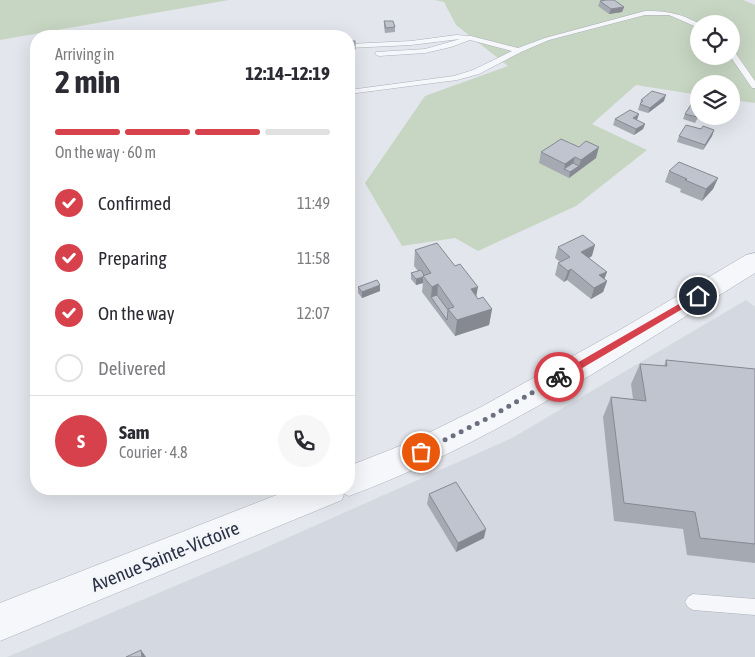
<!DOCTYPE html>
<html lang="en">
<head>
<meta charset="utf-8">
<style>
  :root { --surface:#fff; --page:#f7f7f7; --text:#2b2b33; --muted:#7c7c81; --line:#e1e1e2; --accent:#d7414c }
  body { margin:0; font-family:"Asap Condensed",sans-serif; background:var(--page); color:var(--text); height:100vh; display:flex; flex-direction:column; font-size:19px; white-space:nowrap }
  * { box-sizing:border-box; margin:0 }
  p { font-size:16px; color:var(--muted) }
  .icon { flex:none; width:28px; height:28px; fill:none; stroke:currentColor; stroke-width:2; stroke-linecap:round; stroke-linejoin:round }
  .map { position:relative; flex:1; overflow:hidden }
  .drawer { position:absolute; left:30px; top:30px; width:325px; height:465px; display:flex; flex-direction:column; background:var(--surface); border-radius:20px; box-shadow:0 5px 20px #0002 }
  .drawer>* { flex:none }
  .tools { position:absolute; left:690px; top:15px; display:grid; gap:10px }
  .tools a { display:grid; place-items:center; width:50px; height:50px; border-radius:50%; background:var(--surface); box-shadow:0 5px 20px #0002; font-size:25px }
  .pin { position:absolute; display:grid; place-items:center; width:42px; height:42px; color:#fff; margin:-21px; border:2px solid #fff; border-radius:50%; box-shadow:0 1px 5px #0007 }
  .courier { position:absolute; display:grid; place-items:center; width:50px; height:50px; margin:-25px; border:4px solid #d7414c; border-radius:50%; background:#fff; color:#222; box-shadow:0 1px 6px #0007 }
  .headline em { font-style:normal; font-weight:700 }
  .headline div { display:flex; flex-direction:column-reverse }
  .headline { display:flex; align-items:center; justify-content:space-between; height:85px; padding:0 25px }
  h1 { font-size:32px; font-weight:700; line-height:38px }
  .bar { display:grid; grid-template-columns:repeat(4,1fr); gap:8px 5px; align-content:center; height:60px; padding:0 25px }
  .bar i { height:6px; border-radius:4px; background:var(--line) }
  .bar .active { background:var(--accent) }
  .bar p { grid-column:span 4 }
  .line { display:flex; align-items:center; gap:12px; padding:0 25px; border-top:1px solid var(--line) }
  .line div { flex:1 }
  .round { display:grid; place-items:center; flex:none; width:52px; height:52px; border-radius:26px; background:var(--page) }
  ol { padding:0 25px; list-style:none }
  li { display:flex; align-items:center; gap:15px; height:55px }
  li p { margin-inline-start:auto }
  li .icon { padding:5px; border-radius:50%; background:var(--accent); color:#fff; stroke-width:4 }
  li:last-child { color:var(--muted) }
  li i { width:28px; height:28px; border:2px solid var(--line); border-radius:50% }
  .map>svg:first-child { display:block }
  .built { fill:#d4d8e1 }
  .green { fill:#c7d6c3; fill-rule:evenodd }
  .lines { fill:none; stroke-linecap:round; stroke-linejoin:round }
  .service-casing { stroke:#abb0ba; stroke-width:1 }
  .tertiary-casing { stroke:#abb0ba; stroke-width:1 }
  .service { fill:#f6f7fa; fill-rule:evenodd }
  .tertiary { fill:#f6f7fa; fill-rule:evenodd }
  .wall { fill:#a5a9b2 }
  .shaded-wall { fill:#868991 }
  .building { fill:#c0c4cf; stroke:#868991 }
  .route { fill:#d7414c }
  .done { stroke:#6a707f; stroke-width:5; stroke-dasharray:0 9 }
  .labels { text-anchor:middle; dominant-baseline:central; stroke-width:5; stroke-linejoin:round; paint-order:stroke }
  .near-street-label { font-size:19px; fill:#293145; stroke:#f3f5f9 }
</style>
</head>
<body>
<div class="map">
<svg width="755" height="657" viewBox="0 0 755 657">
  <rect width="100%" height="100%" fill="#e3e6ec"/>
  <path class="built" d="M746 300 755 307V657H7L258 551 512 438Z"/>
  <g class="green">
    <path d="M0 0H229L0 40Z"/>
    <path d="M435 0H743L755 5V103L731 100V84H699V95L636 85 592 124 647 150 576 206 478 251 455 238 402 246 365 183 425 96 508 66 456 25 444 2ZM699 24H731V56H699Z"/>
  </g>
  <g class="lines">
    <g class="service-casing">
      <g id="service">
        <path d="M645 11C668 11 679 13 700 24L699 28 669 15H645L549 40 521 52 479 74 457 80 349 94V90L454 76 473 70 512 51 470 40 451 47 425 53 379 56 375 54 376 52 425 49 460 39 411 45 349 48V44L411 41 456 35 471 36 518 48 545 38Z"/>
        <path d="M731 51H734L755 81V88H752L730 56H731Z"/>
        <path d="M693 594 755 599V615L693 610 688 607 685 602 688 597Z"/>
      </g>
    </g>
    <g class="tertiary-casing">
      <path id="tertiary" d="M755 253V273C626 353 493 443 349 496L344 494 342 500 0 641V603L292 489H349V466L410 442 481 407 625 327 746 255Z"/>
    </g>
    <use href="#service" class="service"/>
    <use href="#tertiary" class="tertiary"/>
  </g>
  <g class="wall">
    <path d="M600 1 624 7 622 12 609 14 598 6Z"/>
    <path d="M384 21 395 27V32L385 33 384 27Z"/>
    <rect x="349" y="41" width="6" height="19"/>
    <path d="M641 100 664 101 648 113 638 110Z"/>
    <path d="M699 105V116L695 123 683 119 685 114Z"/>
    <path d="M615 119 637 120 645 124 643 129 634 135 613 125Z"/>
    <path d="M701 129 714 130 712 136 703 150 677 142 679 136Z"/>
    <path d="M541 152 596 158 569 178 539 163Z"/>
    <path d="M669 171 718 178 713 189 702 201 680 192 681 189 665 182Z"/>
    <path d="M558 247 592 256 589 258 604 279 607 281 603 292 591 299 567 280 564 282 555 275 558 263 560 262 555 258Z"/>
    <path d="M415 250 492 309 489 325 455 336 422 292 423 283 416 285 411 279V273L418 271 414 266Z"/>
    <path d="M358 287 380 291 362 298 358 293Z"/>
    <path d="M666 360 755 369V563L687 555 683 529 614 521 603 417 611 397 633 399 631 384 640 364 664 366Z"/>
    <path d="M429 494 484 538 456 552 427 504Z"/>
  </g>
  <g class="shaded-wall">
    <path d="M624 7 622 12 609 14 611 9Z"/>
    <path d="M666 95 664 101 648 113 650 108Z"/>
    <path d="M639 114 637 120 633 118Z"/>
    <path d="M645 124 643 129 634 135 636 129Z"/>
    <path d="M714 130 712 136 703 150 705 145Z"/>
    <path d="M599 147 596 158 569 178 570 172 579 166 581 160Z"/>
    <path d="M575 157 572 168 564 169 563 175 565 164Z"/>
    <path d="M718 178 713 189 702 201 706 189Z"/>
    <path d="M595 245 592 256 578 263 581 252Z"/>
    <path d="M571 269 567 280 564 282 568 271Z"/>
    <path d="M607 272 603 283 599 275Z"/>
    <path d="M423 277V283L416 285V279Z"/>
    <path d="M607 281 603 292 591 299 594 288Z"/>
    <path d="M438 284 437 301 431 297 432 287Z"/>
    <path d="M380 285V291L362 298V292Z"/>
    <path d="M478 287 475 303 471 289Z"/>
    <path d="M492 309 489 325 455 336 457 320Z"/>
    <path d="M486 529 484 538 456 552 458 543Z"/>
    <path d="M141 650 146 657H142Z"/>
  </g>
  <g class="building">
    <path d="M606 0H614L624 7 611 9 600 1Z"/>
    <path d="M384 21H393L395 27 386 28Z"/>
    <rect x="260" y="35" width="24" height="1"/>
    <rect x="349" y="41" width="6" height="8"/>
    <path d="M652 91 666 95 650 108 640 104 643 101 641 100Z"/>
    <path d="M692 103 699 105V114L697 117 685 114Z"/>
    <path d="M630 110 639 114 633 118 645 124 636 129 615 119Z"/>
    <path d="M686 125 701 129 703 126 714 130 705 145 679 136Z"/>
    <path d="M561 139 579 147 586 141 599 147 581 160 575 157 565 164 541 152Z"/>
    <path d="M679 162 718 178 706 189 685 180 687 179 669 171Z"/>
    <path d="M573 163 579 166 570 172 564 169Z"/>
    <path d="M583 235 595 245 581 252 607 272 599 275 607 281 594 288 571 269 568 271 558 263 570 257 558 247Z"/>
    <path d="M437 243 455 266 460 264 478 287 471 289 478 299 483 297 492 309 457 320 448 309 454 307 438 284 432 287 423 276 431 273 415 250Z"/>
    <path d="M421 270 424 275 423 276V277L416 279 411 273Z"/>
    <path d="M377 280 380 285 362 292 358 287Z"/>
    <path d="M437 295 448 310 447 320 431 297Z"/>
    <path d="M666 360 755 369V544L700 538 695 512 624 503 611 397 646 401 640 364 667 366Z"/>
    <path d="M456 482 486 529 458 543 429 494Z"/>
    <path d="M141 650 142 657H126Z"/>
  </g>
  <path class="route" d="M698 293 702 296 701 298 562 380H556V375Z"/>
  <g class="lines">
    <path class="done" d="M421 452 492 416 559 377"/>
  </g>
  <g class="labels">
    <g class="near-street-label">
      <text transform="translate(165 556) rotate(-22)">Avenue Sainte-Victoire</text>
    </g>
  </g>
</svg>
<div class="tools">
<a><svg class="icon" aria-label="locate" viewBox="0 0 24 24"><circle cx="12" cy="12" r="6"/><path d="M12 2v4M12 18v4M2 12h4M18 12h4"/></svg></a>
<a><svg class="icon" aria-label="layers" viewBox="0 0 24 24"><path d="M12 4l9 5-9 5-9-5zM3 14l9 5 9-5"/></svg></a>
</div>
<div class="pin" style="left:421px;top:452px;background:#ea580c"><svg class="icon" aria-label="bag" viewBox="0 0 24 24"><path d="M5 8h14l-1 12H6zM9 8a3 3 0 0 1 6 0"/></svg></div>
<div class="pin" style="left:698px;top:296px;background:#1f2937"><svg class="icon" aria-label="home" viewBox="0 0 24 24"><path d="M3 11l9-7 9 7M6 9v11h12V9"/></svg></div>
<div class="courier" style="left:559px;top:377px"><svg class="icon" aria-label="bike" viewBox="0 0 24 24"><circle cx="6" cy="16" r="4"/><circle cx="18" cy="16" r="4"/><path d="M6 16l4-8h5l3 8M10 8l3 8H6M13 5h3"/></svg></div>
<section class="drawer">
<div class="headline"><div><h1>2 min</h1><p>Arriving in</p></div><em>12:14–12:19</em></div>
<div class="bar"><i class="active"></i><i class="active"></i><i class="active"></i><i></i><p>On the way · 60 m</p></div>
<ol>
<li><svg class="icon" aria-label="check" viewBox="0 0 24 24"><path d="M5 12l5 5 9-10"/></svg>Confirmed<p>11:49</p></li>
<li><svg class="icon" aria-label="check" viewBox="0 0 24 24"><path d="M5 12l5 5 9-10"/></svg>Preparing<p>11:58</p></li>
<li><svg class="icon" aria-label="check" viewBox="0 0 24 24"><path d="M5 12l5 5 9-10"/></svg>On the way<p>12:07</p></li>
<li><i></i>Delivered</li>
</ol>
<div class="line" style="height:90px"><b class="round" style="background:var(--accent);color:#fff">S</b><div><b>Sam</b><p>Courier · 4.8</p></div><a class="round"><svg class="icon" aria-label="phone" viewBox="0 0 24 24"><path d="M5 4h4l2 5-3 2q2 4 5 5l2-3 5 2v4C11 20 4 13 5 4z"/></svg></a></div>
</section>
</div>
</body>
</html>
